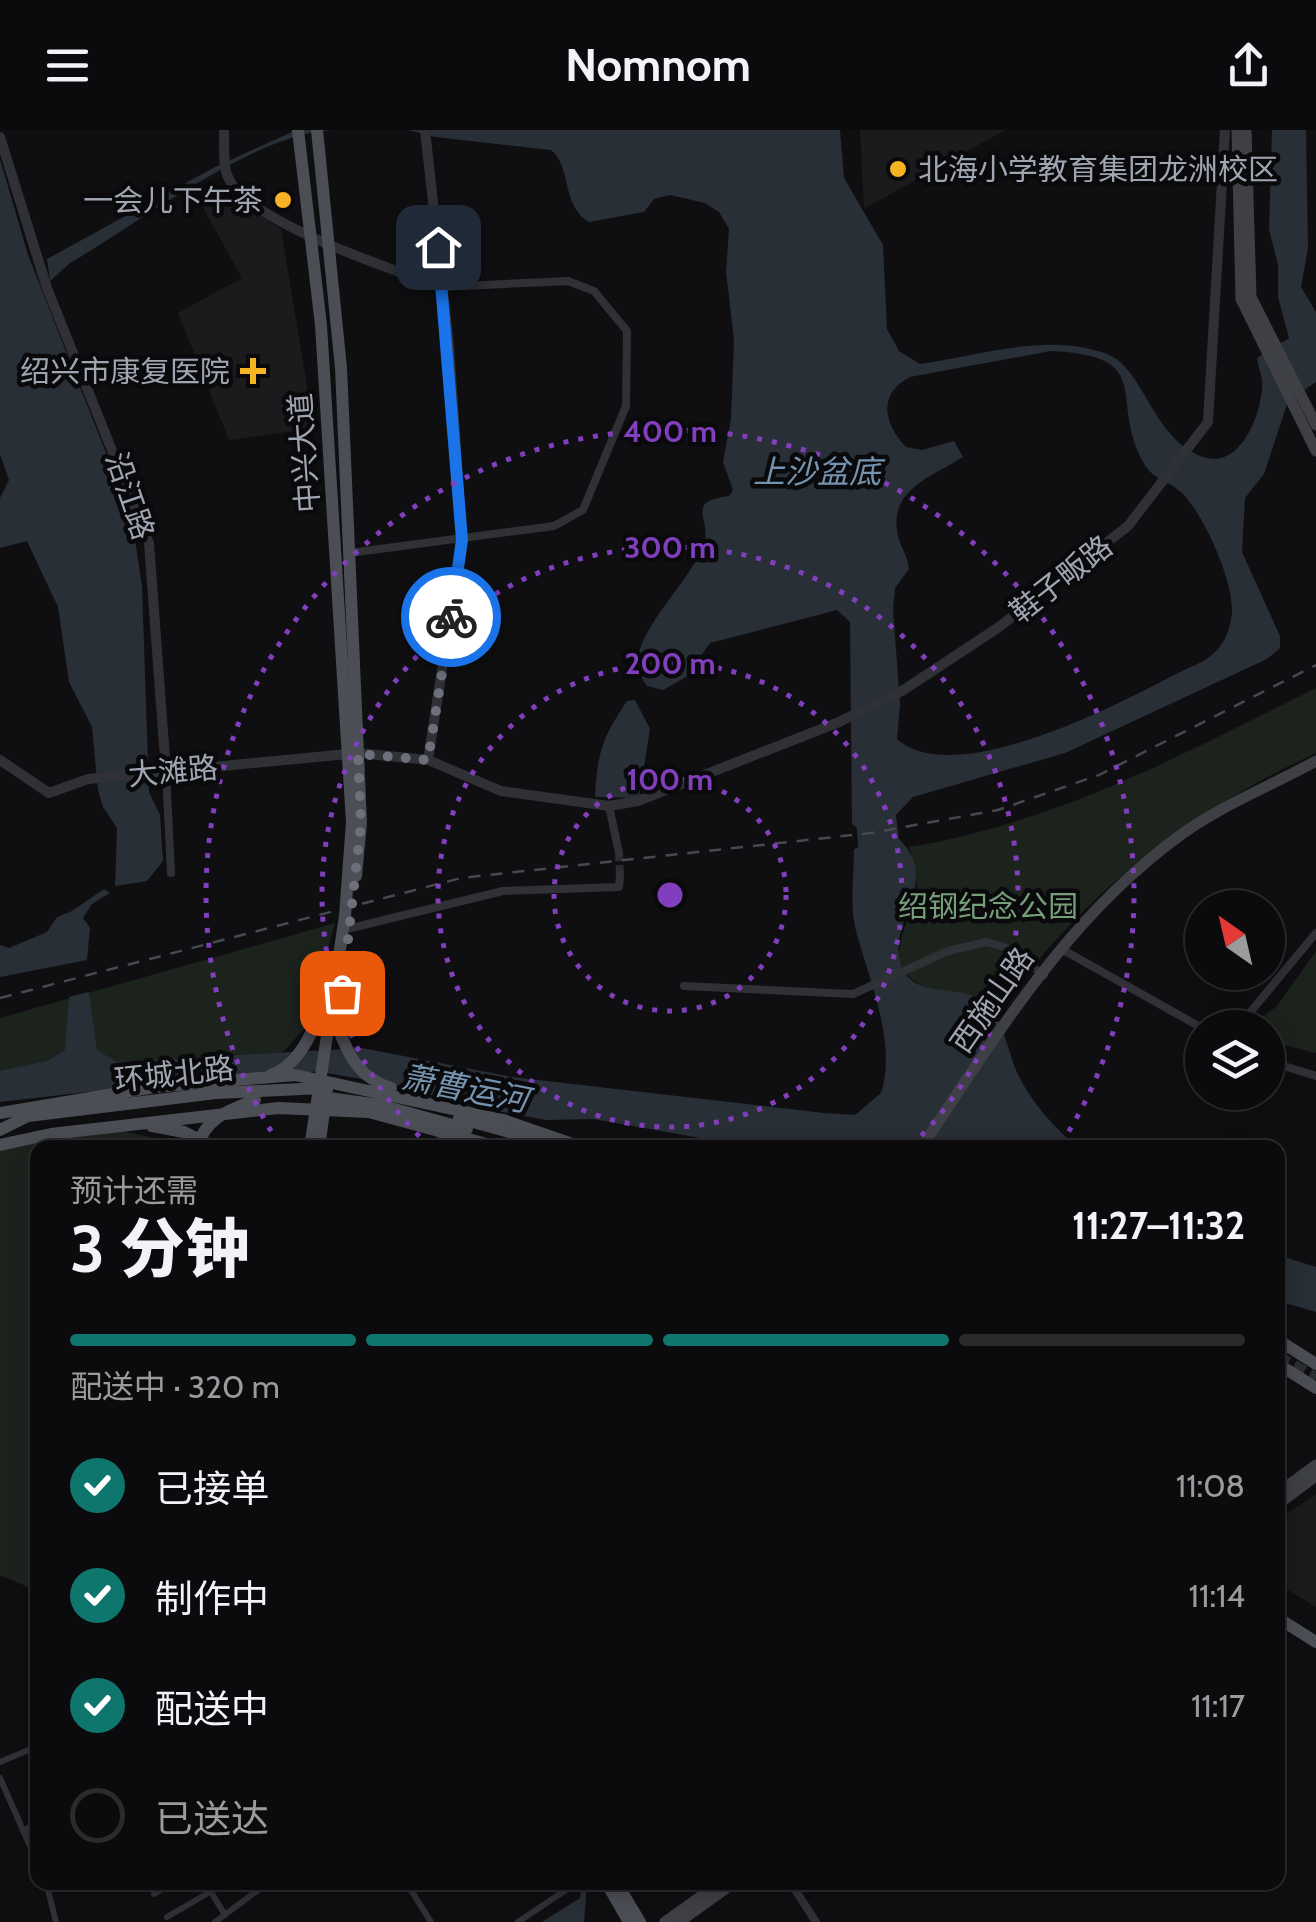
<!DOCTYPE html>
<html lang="zh">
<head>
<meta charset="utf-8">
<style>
  :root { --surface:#0b0b0d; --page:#19191b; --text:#f1f3f6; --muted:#9a9b9d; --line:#2b2b2e; --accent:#0f766e }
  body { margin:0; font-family:Cabin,"Noto Sans SC",sans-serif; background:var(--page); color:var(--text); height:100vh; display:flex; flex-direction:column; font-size:38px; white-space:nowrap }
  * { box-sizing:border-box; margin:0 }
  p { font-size:32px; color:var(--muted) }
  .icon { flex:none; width:55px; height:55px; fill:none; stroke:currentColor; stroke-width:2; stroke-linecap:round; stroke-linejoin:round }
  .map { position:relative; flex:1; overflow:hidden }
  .side { position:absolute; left:30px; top:1010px; width:1255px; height:750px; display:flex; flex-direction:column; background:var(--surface); border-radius:20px; box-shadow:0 5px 25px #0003,0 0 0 2px var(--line) }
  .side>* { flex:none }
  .needle { width:65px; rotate:326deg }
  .tools { position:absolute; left:1185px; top:760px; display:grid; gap:20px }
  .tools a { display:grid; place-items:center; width:100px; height:100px; border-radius:50%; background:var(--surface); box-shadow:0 5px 25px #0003,0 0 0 2px var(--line); font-size:50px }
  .pin { position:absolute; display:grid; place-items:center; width:85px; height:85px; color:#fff; margin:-42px; border-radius:20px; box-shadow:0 5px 15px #0006 }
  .courier { position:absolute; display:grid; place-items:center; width:100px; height:100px; margin:-50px; border:8px solid #1a73e8; border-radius:50%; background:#fff; color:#222; box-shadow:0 2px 12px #0007 }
  .summary em { font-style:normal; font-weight:800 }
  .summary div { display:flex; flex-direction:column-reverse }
  .summary { display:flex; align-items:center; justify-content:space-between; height:170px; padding:0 40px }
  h1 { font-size:65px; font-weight:800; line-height:75px }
  .bar { display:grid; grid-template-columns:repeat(4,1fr); gap:15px 10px; align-content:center; height:120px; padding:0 40px }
  .bar i { height:12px; border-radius:8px; background:var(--line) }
  .bar .active { background:var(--accent) }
  .bar p { grid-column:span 4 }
  ol { padding:0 40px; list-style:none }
  li { display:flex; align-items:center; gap:30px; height:110px }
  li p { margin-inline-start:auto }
  li .icon { padding:10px; border-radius:50%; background:var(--accent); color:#fff; stroke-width:4 }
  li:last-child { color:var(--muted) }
  li i { width:55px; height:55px; border:5px solid var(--line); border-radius:50% }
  header { display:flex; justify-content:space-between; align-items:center; height:130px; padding:0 40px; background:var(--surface); font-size:45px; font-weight:800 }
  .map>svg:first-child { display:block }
  .built { fill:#1b1b1e }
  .green { fill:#1c231d }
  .water { fill:#282f36; fill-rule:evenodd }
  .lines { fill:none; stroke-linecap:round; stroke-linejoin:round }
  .minor-tunnel { stroke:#2c2d31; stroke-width:8; stroke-dasharray:8 4; stroke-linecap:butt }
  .primary-tunnel { stroke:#2c2d31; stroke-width:12; stroke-dasharray:12 6; stroke-linecap:butt }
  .pedestrian { stroke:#303136; stroke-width:6 }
  .minor { stroke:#303136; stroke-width:8 }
  .tertiary { stroke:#303136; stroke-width:10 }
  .secondary { stroke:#3e4046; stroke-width:11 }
  .primary { stroke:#4c4e55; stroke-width:12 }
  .rail { stroke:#47494f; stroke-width:2.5; stroke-dasharray:12 10; stroke-linecap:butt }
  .done { stroke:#6d707a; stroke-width:10; stroke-dasharray:0 18 }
  .route { stroke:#1a73e8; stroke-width:12 }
  .ring { fill:none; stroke:#813ebd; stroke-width:5; stroke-dasharray:5 10 }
  .poi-dot { fill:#f6b322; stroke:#0a0a0c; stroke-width:4 }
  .labels { text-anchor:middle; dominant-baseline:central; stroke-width:9; stroke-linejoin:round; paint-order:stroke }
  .poi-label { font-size:30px; fill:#a0a5b2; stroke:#0a0a0c; text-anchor:end }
  .street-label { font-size:30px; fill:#a0a5b2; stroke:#0a0a0c }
  .park-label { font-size:30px; fill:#769e79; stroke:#0a0a0c }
  .water-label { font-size:32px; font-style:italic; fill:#7593af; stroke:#0a0a0c }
  .centre { fill:#813ebd; stroke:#0a0a0c; stroke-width:5 }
  .ring-label { font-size:30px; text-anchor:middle; font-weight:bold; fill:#813ebd; stroke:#0a0a0c; stroke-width:9; stroke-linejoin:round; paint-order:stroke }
</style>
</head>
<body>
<header><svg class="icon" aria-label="menu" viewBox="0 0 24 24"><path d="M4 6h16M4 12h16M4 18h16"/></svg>Nomnom<svg class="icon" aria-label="share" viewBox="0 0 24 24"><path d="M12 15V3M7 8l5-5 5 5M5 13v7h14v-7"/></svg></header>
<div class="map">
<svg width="1316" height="1792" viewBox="0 0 1316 1792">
  <rect width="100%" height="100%" fill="#0f0f11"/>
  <g class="built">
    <path d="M860 0H1005L864 79Z"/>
    <path d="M229 65 281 99 314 298 229 310 178 183 242 148 202 76Z"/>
    <path d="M1316 1364V1477L1278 1454V1390Z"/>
  </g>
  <g class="green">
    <path d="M1316 558V623C1182 685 1081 765 995 886 976 855 945 868 919 854 879 832 911 794 916 763 919 748 913 731 909 717 1056 693 1184 624 1316 558Z"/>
    <path d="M335 793 306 897 276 930 0 951V888Z"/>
    <path d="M1316 821V923L1268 911V898L1248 897 1276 877Z"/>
    <path d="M116 999 190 1017 38 1018 37 1461 0 1445V1019Z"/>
  </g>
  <g class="water">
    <path d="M296 0H334C254 3 141 92 70 133L50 151 47 129 213 38Z"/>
    <path d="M408 0H840L844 48 883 115 887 199 899 221 920 234C981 226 1049 201 1109 225 1145 240 1154 314 1207 328 1243 337 1264 278 1262 250 1261 243 1258 235 1257 228L1289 208 1278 167V135L1269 99 1272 0H1306L1308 118 1301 157 1316 182V252L1288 271 1264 344 1245 368 1242 422 1280 506V518L1267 529 1065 623 913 667 896 685 899 709C942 751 889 788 900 831 910 874 965 849 989 876 1003 893 1008 920 1016 940 1029 970 1053 996 1077 1017H752L593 989 546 990 470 976 395 955 316 941 293 947 156 954 0 972V941L47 931 65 920 69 867 89 862 97 920 117 932 362 918 512 947 824 983 855 985 881 963C897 915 870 851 857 805 849 778 854 747 854 719L858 718 857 698 852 694 850 492 837 480 710 513 686 547 663 560 647 556 636 540C637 497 686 457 703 417 714 390 682 372 729 366L733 360 723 332 731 289 734 210 726 142 729 99 719 82 705 73 670 65 654 69 644 82 589 92C561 76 572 37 551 20L435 7ZM1051 221C1154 226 1111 265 1140 326 1153 354 1166 347 1183 364 1205 387 1233 450 1232 482 1231 496 1225 514 1214 523 1204 533 1187 538 1174 545 1117 575 954 660 897 609L900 574 893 480 895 458 909 439C908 425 898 414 897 400 891 359 933 346 963 327L954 311 922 320 906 317C883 293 878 263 910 247Z"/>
    <path d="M0 29 28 125 132 389 142 457 149 662 160 685 163 731 147 751 115 756 117 698 103 677 98 660 92 597 69 552 58 477 27 411 0 418V368L9 350 0 324Z"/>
    <path d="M635 570 650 599 639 668 595 667C597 624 602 608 627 571Z"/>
    <path d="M104 759 110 763 92 774 83 788 90 798 87 830 0 847V815L9 818 47 802 57 787 72 781Z"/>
    <path d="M1278 1125 1316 1137V1182L1278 1171Z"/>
    <path d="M582 1753H587L584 1792H542L580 1768Z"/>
  </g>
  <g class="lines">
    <path class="minor-tunnel" d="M619 723 620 745"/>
    <path class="primary-tunnel" d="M1278 1227 1316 1248"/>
    <g class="pedestrian">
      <path d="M0 1632 38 1616"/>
      <path d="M0 1648 38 1734"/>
      <path d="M23 1701 38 1692"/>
      <path d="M46 1752 56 1792"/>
      <path d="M205 1752 225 1785"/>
      <path d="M406 1752 431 1792"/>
      <path d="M154 1764 174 1752"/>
      <path d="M167 1787 210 1762"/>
      <path d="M215 1792 269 1752"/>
      <path d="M518 1792 578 1752"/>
    </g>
    <g class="minor">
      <path d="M349 423 554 396 583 380 626 276 627 201 594 161 568 151 442 157"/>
      <path d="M166 642 171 743"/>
      <path d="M609 676 619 723"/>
      <path d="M351 798 503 761 619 757 620 745"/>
      <path d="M1065 821 1202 898"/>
      <path d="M684 856 853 864 948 821 986 812 1004 817 1044 845"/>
      <path d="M1237 898 1316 803"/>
      <path d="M1268 931 1316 946"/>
      <path d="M790 1752 816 1792"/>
    </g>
    <g class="tertiary">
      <path d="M224 0C225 14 222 35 228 47 246 92 397 141 442 157"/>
      <path d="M425 0 449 216 462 410 428 630"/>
      <path d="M0 7 47 158 149 413 166 642"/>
      <path d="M0 630 49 663 88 649 358 623 428 630 501 661 609 676 638 671 839 592 902 561 999 497 1128 396 1208 292 1225 0"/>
    </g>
    <g class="secondary">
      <path d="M1237 0 1241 169 1316 321"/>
      <path d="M1246 0 1251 167 1316 295"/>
      <path d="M921 1018C998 903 1068 786 1182 704 1222 675 1273 655 1316 631"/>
      <path d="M1278 1363 1316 1335"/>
      <path d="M1278 1374 1316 1346"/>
      <path d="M665 1792 721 1752"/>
      <path d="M679 1792 735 1752"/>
    </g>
    <g class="primary">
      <path d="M298 0 321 195 352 692 345 786 310 1018"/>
      <path d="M317 0 341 238 361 693 356 746"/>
      <path d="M337 895C348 925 359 948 391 958"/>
      <path d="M271 945C304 933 317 891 327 861"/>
      <path d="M321 967 380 975 467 999"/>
      <path d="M0 983 155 957 295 945 503 990 584 1018"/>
      <path d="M459 988 531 1008"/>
      <path d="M152 996 184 1002 216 1018"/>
      <path d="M0 1000 28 986 216 963 323 958"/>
      <path d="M0 1015 51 1004 278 978 369 982 501 1018"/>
      <path d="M197 1018C205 988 229 980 255 970"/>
      <path d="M319 1018 327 959"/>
      <path d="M405 1018 457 1011"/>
      <path d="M1278 1210 1316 1234"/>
      <path d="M1278 1234 1316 1258"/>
      <path d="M1278 1488 1316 1512"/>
      <path d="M606 1752 629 1792"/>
      <path d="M616 1752 640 1792"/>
    </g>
    <path class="rail" d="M0 868 461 748 871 703 998 680 1099 645 1316 535"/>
  </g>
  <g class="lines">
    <path class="done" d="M342 863 361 694 358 624 428 630 451 487"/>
    <path class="route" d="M438 117 462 410 451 487"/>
  </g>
  <g class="ring">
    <circle cx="670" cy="765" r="116"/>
    <circle cx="670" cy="765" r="232"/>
    <path d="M430 1017A348 348 0 1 1 910 1017"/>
    <path d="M279 1014A464 464 0 1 1 1061 1014"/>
  </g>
  <g class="poi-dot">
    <circle cx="898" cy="39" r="10"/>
    <circle cx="283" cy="70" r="10"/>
    <path d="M248 226h10v10h10v10h-10v10h-10v-10h-10v-10h10z"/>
  </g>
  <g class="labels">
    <g class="poi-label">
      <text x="918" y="39" text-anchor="start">北海小学教育集团龙洲校区</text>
      <text x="263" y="70">一会儿下午茶</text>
      <text x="230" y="241">绍兴市康复医院</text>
    </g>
    <g class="street-label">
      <text transform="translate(304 323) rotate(-94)">中兴大道</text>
      <text transform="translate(130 366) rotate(71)">沿江路</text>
      <text transform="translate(1061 449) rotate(-38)">鞋子畈路</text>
      <text transform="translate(173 641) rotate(-5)">大滩路</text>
      <text transform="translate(992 870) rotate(-55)">西施山路</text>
      <text transform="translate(174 944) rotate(-6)">环城北路</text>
    </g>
    <g class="park-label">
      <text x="988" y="776">绍钢纪念公园</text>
    </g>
    <g class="water-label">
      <text x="817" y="341">上沙盆底</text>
      <text transform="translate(465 958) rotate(11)">萧曹运河</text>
    </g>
  </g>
  <circle cx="670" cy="765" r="15" class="centre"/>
  <g class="ring-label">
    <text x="670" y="312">400 m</text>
    <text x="670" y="428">300 m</text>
    <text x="670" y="544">200 m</text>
    <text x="670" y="660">100 m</text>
  </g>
</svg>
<div class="tools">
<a><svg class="needle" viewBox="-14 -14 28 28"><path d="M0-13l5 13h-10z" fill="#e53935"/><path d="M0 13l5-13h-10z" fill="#9a9b9d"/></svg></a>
<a><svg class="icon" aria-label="layers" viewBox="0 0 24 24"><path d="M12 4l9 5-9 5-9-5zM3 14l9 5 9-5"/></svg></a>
</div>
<div class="pin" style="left:342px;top:863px;background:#ea580c"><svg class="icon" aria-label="bag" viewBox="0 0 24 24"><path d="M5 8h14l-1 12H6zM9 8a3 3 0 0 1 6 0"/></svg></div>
<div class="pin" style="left:438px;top:117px;background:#1f2937"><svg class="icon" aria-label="home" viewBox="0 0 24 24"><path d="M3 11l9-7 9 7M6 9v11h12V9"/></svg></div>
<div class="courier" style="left:451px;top:487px"><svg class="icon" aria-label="bike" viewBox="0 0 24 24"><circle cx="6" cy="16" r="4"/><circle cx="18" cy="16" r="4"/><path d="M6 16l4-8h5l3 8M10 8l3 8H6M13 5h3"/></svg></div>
<section class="side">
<div class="summary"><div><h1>3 分钟</h1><p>预计还需</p></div><em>11:27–11:32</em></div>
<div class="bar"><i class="active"></i><i class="active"></i><i class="active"></i><i></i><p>配送中 · 320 m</p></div>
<ol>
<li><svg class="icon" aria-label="check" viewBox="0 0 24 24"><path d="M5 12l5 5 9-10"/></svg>已接单<p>11:08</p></li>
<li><svg class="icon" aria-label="check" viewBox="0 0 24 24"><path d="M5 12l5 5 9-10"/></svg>制作中<p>11:14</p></li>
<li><svg class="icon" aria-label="check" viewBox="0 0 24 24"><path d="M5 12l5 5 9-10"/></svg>配送中<p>11:17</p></li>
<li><i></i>已送达</li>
</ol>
</section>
</div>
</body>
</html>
